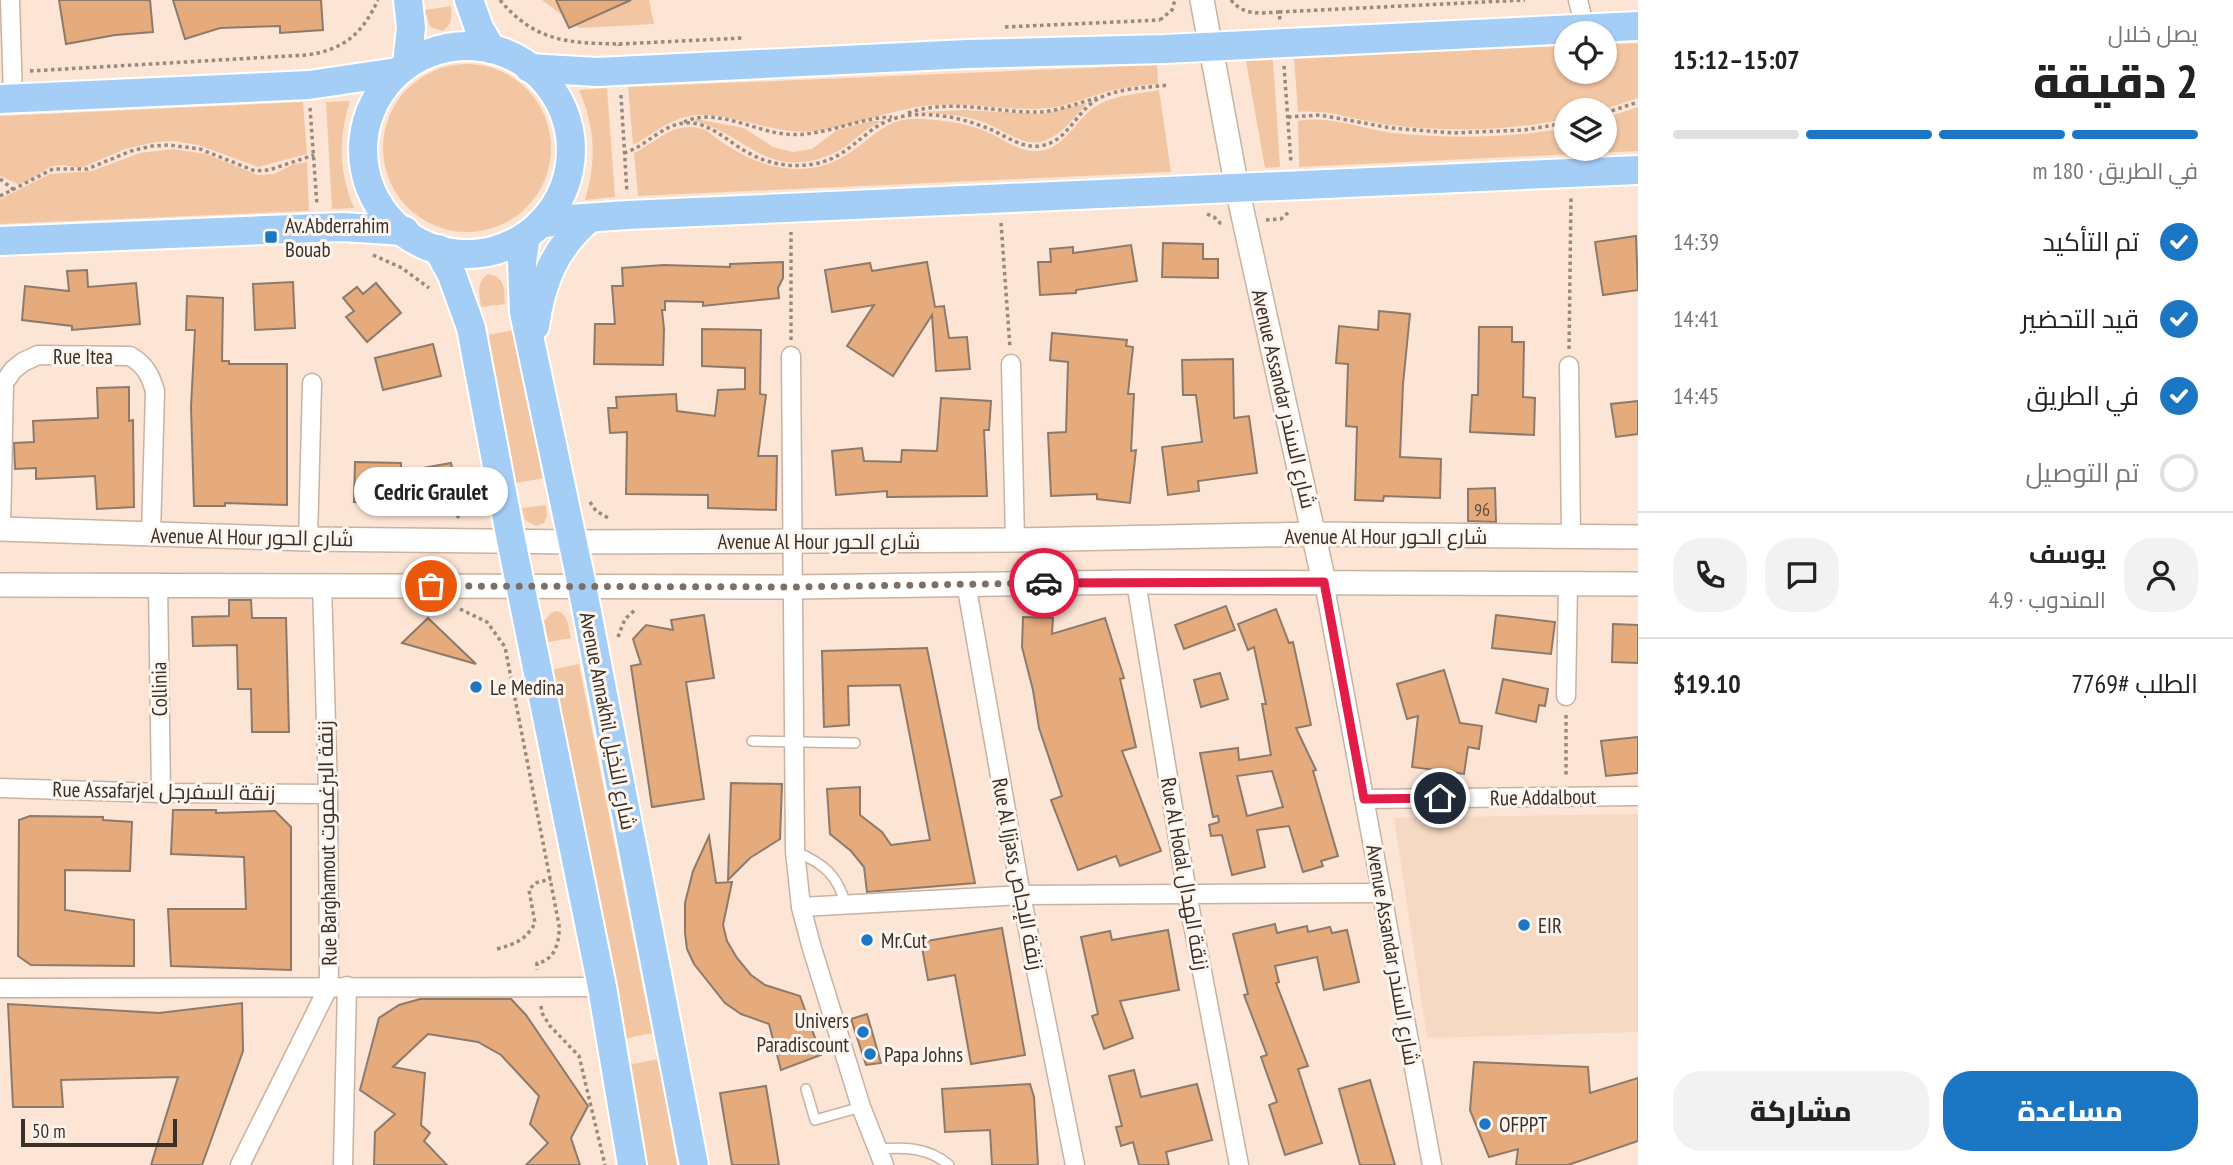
<!DOCTYPE html>
<html lang="ar">
<head>
<meta charset="utf-8">
<style>
  :root { --surface:#fff; --page:#f2f2f2; --text:#222; --muted:#767676; --line:#e0e0e0; --accent:#1b77c4 }
  body { margin:0; font-family:"PT Sans Narrow",Cairo,sans-serif; background:var(--page); color:var(--text); direction:rtl; height:100vh; display:flex; flex-direction:column; font-size:26px; white-space:nowrap }
  * { box-sizing:border-box; margin:0 }
  p { font-size:23px; color:var(--muted) }
  .icon { flex:none; width:38px; height:38px; fill:none; stroke:currentColor; stroke-width:2; stroke-linecap:round; stroke-linejoin:round }
  .map { position:relative; flex:1; overflow:hidden; direction:ltr }
  .sheet { display:flex; flex-direction:column; background:var(--surface); width:595px }
  .sheet>* { flex:none }
  .tools { position:absolute; left:1554px; top:21px; display:grid; gap:14px }
  .tools a { display:grid; place-items:center; width:63px; height:63px; border-radius:50%; background:var(--surface); box-shadow:0 2px 5px #0004; font-size:35px }
  .scale { position:absolute; left:21px; bottom:18px; width:156px; box-sizing:border-box; padding-left:7px; border:4px solid #39302a; border-top:0; font-size:19px; line-height:24px; white-space:nowrap; color:#39302a; -webkit-text-stroke:5px #fef5ee; paint-order:stroke }
  .pin { position:absolute; display:grid; place-items:center; width:60px; height:60px; color:#fff; margin:-30px; border:4px solid #fff; border-radius:50%; box-shadow:0 2px 7px #0007 }
  .courier { position:absolute; display:grid; place-items:center; width:70px; height:70px; margin:-35px; border:5px solid #e11d48; border-radius:50%; background:#fff; color:#222; box-shadow:0 2px 9px #0007 }
  .bubble { position:absolute; height:49px; border-radius:24px; background:var(--surface); box-shadow:0 2px 5px #0004; font-size:23px; font-weight:800; line-height:49px; text-align:center; direction:rtl }
  .headline em { font-style:normal; font-weight:800 }
  .headline div { display:flex; flex-direction:column-reverse }
  .headline { display:flex; align-items:center; justify-content:space-between; height:119px; padding:0 35px }
  h1 { font-size:46px; font-weight:800; line-height:52px }
  .bar { display:grid; grid-template-columns:repeat(4,1fr); gap:10px 7px; align-content:center; height:84px; padding:0 35px }
  .bar i { height:9px; border-radius:5px; background:var(--line) }
  .bar .on { background:var(--accent) }
  .bar p { grid-column:span 4 }
  .line { display:flex; align-items:center; gap:18px; padding:0 35px; border-top:2px solid var(--line) }
  .line div { flex:1 }
  .round { display:grid; place-items:center; flex:none; width:74px; height:74px; border-radius:28px; background:var(--page) }
  ol { padding:0 35px; list-style:none }
  li { display:flex; align-items:center; gap:21px; height:77px }
  li p { margin-inline-start:auto }
  li .icon { padding:7px; border-radius:50%; background:var(--accent); color:#fff; stroke-width:4 }
  li:last-child { color:var(--muted) }
  li i { width:38px; height:38px; border:4px solid var(--line); border-radius:50% }
  .primary-button { display:flex; gap:14px; margin-top:auto; padding:14px 35px }
  .primary-button a { flex:1; height:80px; border-radius:28px; background:var(--accent); color:#fff; font-size:28px; font-weight:800; line-height:80px; text-align:center }
  .primary-button a+a { background:var(--page); color:var(--text) }
  main { display:flex; flex:1; min-height:0 }
  .map>svg:first-child { display:block }
  .built { fill:#f6d9c3 }
  .green { fill:#f3c6a3 }
  .building { fill:#e5ab7c; stroke:#8e7a6b; stroke-width:2; fill-rule:evenodd }
  .lines { fill:none; stroke-linecap:round; stroke-linejoin:round }
  .service-casing { stroke:#c8b2a1; stroke-width:12 }
  .minor-casing { stroke:#c8b2a1; stroke-width:21 }
  .tertiary-casing { stroke:#c8b2a1; stroke-width:26 }
  .primary-casing { stroke:#fff; stroke-width:32 }
  .path { stroke:#99897e; stroke-width:3.5; stroke-dasharray:3.5 3.5; stroke-linecap:butt }
  .service { stroke:#fff; stroke-width:9 }
  .minor { stroke:#fff; stroke-width:18 }
  .tertiary { stroke:#fff; stroke-width:23 }
  .primary { stroke:#a5cef7; stroke-width:28 }
  .done { stroke:#7d6f66; stroke-width:7; stroke-dasharray:0 12.6 }
  .route { stroke:#e11d48; stroke-width:9 }
  .poi-dot { fill:#1b77c4; stroke:#fef5ee; stroke-width:2.5 }
  .labels { text-anchor:middle; dominant-baseline:central; stroke-width:6; stroke-linejoin:round; paint-order:stroke }
  .number-label { font-size:18px; fill:#644f3e }
  .poi-label { font-size:21px; fill:#39302a; stroke:#fef5ee; text-anchor:start }
  .street-label { font-size:21px; fill:#39302a; stroke:#fef5ee }
</style>
</head>
<body>
<main>
<section class="sheet">
<div class="headline"><div><h1>2 دقيقة</h1><p>يصل خلال</p></div><em>15:07–15:12</em></div>
<div class="bar"><i class="on"></i><i class="on"></i><i class="on"></i><i></i><p>في الطريق · 180 m</p></div>
<ol>
<li><svg class="icon" aria-label="check" viewBox="0 0 24 24"><path d="M5 12l5 5 9-10"/></svg>تم التأكيد<p>14:39</p></li>
<li><svg class="icon" aria-label="check" viewBox="0 0 24 24"><path d="M5 12l5 5 9-10"/></svg>قيد التحضير<p>14:41</p></li>
<li><svg class="icon" aria-label="check" viewBox="0 0 24 24"><path d="M5 12l5 5 9-10"/></svg>في الطريق<p>14:45</p></li>
<li><i></i>تم التوصيل</li>
</ol>
<div class="line" style="height:126px"><a class="round"><svg class="icon" aria-label="person" viewBox="0 0 24 24"><circle cx="12" cy="8" r="4"/><path d="M4 21q1-7 8-7t8 7"/></svg></a><div><b>يوسف</b><p>المندوب · 4.9</p></div><a class="round"><svg class="icon" aria-label="chat" viewBox="0 0 24 24"><path d="M4 5h16v11H9l-5 4z"/></svg></a><a class="round"><svg class="icon" aria-label="phone" viewBox="0 0 24 24"><path d="M5 4h4l2 5-3 2q2 4 5 5l2-3 5 2v4C11 20 4 13 5 4z"/></svg></a></div>
<div class="line" style="height:91px"><div>الطلب #7769</div><b>$19.10</b></div>
<div class="primary-button"><a>مساعدة</a><a>مشاركة</a></div>
</section>
<div class="map">
<svg width="1638" height="1165" viewBox="0 0 1638 1165">
  <rect width="100%" height="100%" fill="#fce5d4"/>
  <path class="built" d="M1638 814V1032L1427 1038 1394 818Z"/>
  <g class="green">
    <path d="M542 0H649L654 24 579 28Z"/>
    <path d="M451 6C452 17 452 24 443 31L430 27 425 10Z"/>
    <path d="M1638 43V98L1602 110H1566V119C1507 131 1448 132 1389 125 1358 121 1329 109 1298 112L1294 58 1566 46V72H1605V45Z"/>
    <path d="M1273 60 1280 167 1265 168 1246 61Z"/>
    <circle cx="467" cy="148" r="84"/>
    <path d="M1157 65 1158 84C1142 85 1126 87 1110 91 1090 96 1069 106 1048 108 1011 112 974 102 936 105 895 107 857 126 816 131 772 137 725 107 685 117 665 122 651 136 633 145L628 87Z"/>
    <path d="M607 88 615 197 585 200C597 161 595 127 579 90Z"/>
    <path d="M1159 90 1171 172 638 196 634 153C660 140 675 119 706 130 748 165 803 186 852 151 878 134 887 117 922 119 943 120 966 123 985 131 1004 139 1023 156 1045 150 1066 144 1076 121 1093 108 1112 95 1137 94 1159 90Z"/>
    <path d="M350 101C338 139 339 172 354 208L332 209 326 102Z"/>
    <path d="M303 102 307 154 258 167 198 145 174 141 156 142 125 149 81 168 63 165 52 166 26 182 18 184 0 176V116Z"/>
    <path d="M1087 103C1071 122 1050 151 1021 140 1006 134 993 125 977 120 958 114 937 114 918 112L965 110 1042 114Z"/>
    <path d="M1638 107V151L1299 167 1298 121C1331 115 1361 129 1393 133 1451 139 1510 138 1566 128V149H1605V118Z"/>
    <path d="M696 119 744 128 773 147 793 152 812 149 837 130 871 121H884C863 127 851 147 830 155 766 180 748 135 695 121Z"/>
    <path d="M173 149 206 154 258 175 274 174 294 164 307 162 309 211 0 224V199L50 174 92 171 140 153Z"/>
    <path d="M488 274C506 277 504 289 505 304L481 307C480 294 475 283 488 274Z"/>
    <path d="M514 330 544 478 516 483 487 335Z"/>
    <path d="M546 505 547 516 544 523 536 526 525 520 522 508Z"/>
    <path d="M556 611C569 613 568 627 571 638L548 642 544 621 551 613Z"/>
    <path d="M579 664 652 1033 623 1039 551 670Z"/>
    <path d="M658 1059 677 1165H647L628 1065Z"/>
  </g>
  <g class="building">
    <path d="M59 0H150L153 32 115 35 66 44Z"/>
    <path d="M173 0H321L323 30 280 33V26L220 28 185 39Z"/>
    <path d="M556 0H631L569 28Z"/>
    <path d="M1636 236 1638 290 1603 295 1595 242Z"/>
    <path d="M1163 243 1203 244V259H1218V278L1162 277Z"/>
    <path d="M1131 245 1137 281 1076 290V293L1040 295 1038 262H1051L1050 249 1073 247V253Z"/>
    <path d="M783 262V278L778 288 779 298 703 306V302L665 301V310H662L664 329 663 365 594 364 595 324H615L612 286H623L622 268 664 265 730 267V264Z"/>
    <path d="M927 262 935 307 944 306 949 338 967 337 970 369 936 371 932 315 893 376 847 346 874 305 832 312 825 270 870 263 872 271Z"/>
    <path d="M87 270 88 287 136 283 140 324 72 330V326L22 320 25 286 69 291 67 271Z"/>
    <path d="M293 282 295 328 255 330 253 284Z"/>
    <path d="M376 283 401 313 367 342 346 317 354 311 343 298 357 287 363 294Z"/>
    <path d="M187 296 223 298 222 361H229V364H287V505L225 503V506H194L191 407 195 330H186Z"/>
    <path d="M1379 311 1410 314 1403 384 1400 457 1441 459 1440 498 1384 496 1383 501 1355 500 1357 427 1346 426 1348 364 1336 363 1339 326 1378 330Z"/>
    <path d="M1479 327H1512V342H1524L1523 397 1535 398 1534 435 1470 432 1472 395H1478Z"/>
    <path d="M702 329 761 330 760 394 766 395 758 456H777L776 510 708 508V495L626 494 627 432 610 433 608 408H617L616 397 676 394 677 411 715 416 718 390 745 389V368L702 366Z"/>
    <path d="M1052 333 1127 340 1126 346 1133 347 1128 394H1134L1131 451 1136 450 1130 503 1097 499V494L1051 496 1048 433 1066 432 1068 362 1050 360Z"/>
    <path d="M433 344 441 376 383 390 375 358Z"/>
    <path d="M1233 359 1234 418 1249 416 1257 473 1198 481 1199 491 1168 495 1162 447 1202 442 1196 395H1183L1182 360Z"/>
    <path d="M129 387V421L133 420 134 507 97 509 95 476 36 479V468L15 469 14 443 34 442 33 421 98 418 97 388Z"/>
    <path d="M941 398 991 401 989 430H984L987 496 887 497V491L836 495 832 451 862 448 864 461 901 462 902 450 937 451Z"/>
    <path d="M1638 401V434L1616 437 1611 404Z"/>
    <path d="M355 462 401 463V472L451 463 458 498 418 505 354 502Z"/>
    <path d="M1495 488 1496 522 1468 521V489Z"/>
    <path d="M229 600H251L252 618H286L289 732H252L251 689H238L237 645 193 646 192 617 229 616Z"/>
    <path d="M1226 606 1235 630 1184 649 1175 625Z"/>
    <path d="M1276 609 1289 643 1293 642 1311 725 1296 728 1316 770 1313 771 1338 856 1321 861 1323 866 1303 872 1289 826 1257 830 1265 867 1232 875 1222 835 1211 836 1209 825 1219 822 1218 816 1213 817 1200 753 1238 748 1239 760 1271 755 1262 704H1266L1254 647 1248 650 1238 624ZM1272 771 1283 807 1247 816 1237 776Z"/>
    <path d="M704 615 714 678 686 682 704 799 652 807 631 666 641 664 633 639 646 625 673 630 671 620Z"/>
    <path d="M1496 615 1555 622 1551 654 1492 648Z"/>
    <path d="M1023 617 1053 618 1052 634 1105 618 1124 678 1120 679 1136 747 1122 751 1161 851 1120 866 1116 856 1078 870 1051 800 1062 796 1039 728 1033 690 1022 647Z"/>
    <path d="M428 618 476 664 402 643Z"/>
    <path d="M1613 624 1638 625V663L1612 662Z"/>
    <path d="M927 648 975 883 867 892 864 867 851 851 830 834 827 789 860 787V815L882 832 891 845 930 840 900 685 848 686 849 725 824 727 822 651Z"/>
    <path d="M1444 670 1460 723 1482 726 1479 749 1468 747 1464 774 1412 767 1418 716 1407 719 1397 684Z"/>
    <path d="M1220 673 1228 699 1201 707 1194 680Z"/>
    <path d="M1503 679 1548 689 1545 706 1539 705 1536 722 1496 713Z"/>
    <path d="M1638 737V773L1606 776 1601 741Z"/>
    <path d="M731 783 782 784 780 839 750 858 728 880Z"/>
    <path d="M173 810H216V813L275 811 291 827V970L171 966 168 909H246L244 857 171 854Z"/>
    <path d="M30 816 103 817V820L132 822 130 871 65 870V910L134 920V966L31 965 18 956 19 820Z"/>
    <path d="M709 836 716 883 732 882 723 925 727 941 737 958 751 975 765 985 800 996 821 1055 781 1070 769 1024 741 1014 725 1003 694 964 687 949 685 933V903L693 871Z"/>
    <path d="M1275 924 1277 933 1307 926 1308 932 1330 927 1332 933 1347 930 1359 982 1324 990 1317 957 1275 966 1279 982 1276 983 1308 1066 1298 1069 1322 1143 1285 1155 1269 1105 1277 1102 1261 1057 1267 1055 1244 995 1248 994 1233 934Z"/>
    <path d="M1002 928 1025 1055 971 1064 955 975 928 980 921 942Z"/>
    <path d="M1168 930 1179 990 1120 1001 1133 1038 1104 1049 1092 1016 1098 1014 1081 937 1110 931 1112 940Z"/>
    <path d="M420 999H511L526 1015 588 1106 571 1138 580 1165H526L548 1143 530 1124 539 1096 501 1055 478 1042 428 1034 393 1067 425 1073 421 1125 430 1133 424 1141 447 1165H374L375 1132 395 1114 360 1090 379 1018 399 1005Z"/>
    <path d="M242 1003 243 1051 202 1165H151L178 1077 61 1080 63 1107H13L8 1004 159 1013Z"/>
    <path d="M867 1014 881 1063 866 1065 851 1019Z"/>
    <path d="M1474 1062 1588 1067 1590 1093 1638 1078V1141L1568 1165H1516L1518 1149 1489 1157 1470 1110Z"/>
    <path d="M1134 1070 1141 1097 1197 1084 1212 1140 1166 1152 1169 1165H1139L1133 1142 1121 1146 1116 1127 1122 1126 1109 1076Z"/>
    <path d="M1370 1080 1395 1165H1360L1339 1089Z"/>
    <path d="M1030 1084 1034 1097 1038 1165H992L990 1130 945 1132 942 1089Z"/>
    <path d="M766 1086 779 1165H732L720 1093Z"/>
  </g>
  <g class="lines">
    <g class="service-casing">
      <g id="service">
        <path d="M752 741 855 743"/>
        <path d="M795 851C824 864 837 874 846 905"/>
        <path d="M806 1089 815 1120 861 1107"/>
        <path d="M878 1149C904 1147 928 1147 949 1165"/>
      </g>
    </g>
    <g class="minor-casing">
      <g id="minor">
        <path d="M10 0 13 98"/>
        <path d="M1578 0 1585 28"/>
        <path d="M791 356 795 851 801 907 811 945 861 1107 884 1165"/>
        <path d="M1011 364 1015 540"/>
        <path d="M1569 366 1571 538"/>
        <path d="M1 529 4 383 13 370 23 362 38 355 130 356C145 365 150 374 155 391L151 535"/>
        <path d="M308 539 312 383"/>
        <path d="M1136 582 1187 893 1239 1165"/>
        <path d="M1324 582 1432 1165"/>
        <path d="M966 583 1021 895 1075 1165"/>
        <path d="M158 584 161 793"/>
        <path d="M1566 696 1568 585"/>
        <path d="M0 788 161 793 328 794"/>
        <path d="M1364 799 1638 796"/>
        <path d="M801 907 1021 895 1382 893"/>
        <path d="M0 988 602 987"/>
        <path d="M240 1165 329 986 328 794 322 584"/>
        <path d="M343 1165 347 986"/>
      </g>
    </g>
    <g class="tertiary-casing">
      <g id="tertiary">
        <path d="M1202 0 1237 188 1324 582"/>
        <path d="M0 529 308 539 573 542 1015 540 1314 534 1638 537"/>
        <path d="M0 585 793 587 1136 582 1638 584"/>
      </g>
    </g>
    <g class="primary-casing">
      <g id="primary">
        <path d="M469 0 479 28 491 49"/>
        <circle cx="467" cy="150" r="104"/>
        <path d="M407 64 411 28 408 0"/>
        <path d="M529 68 597 72 967 54 1164 49 1638 26"/>
        <path d="M0 99 309 85 397 72"/>
        <path d="M540 224 569 219 628 215 1638 170"/>
        <path d="M526 236 522 262 524 312 582 586 694 1165"/>
        <path d="M0 241 342 227 405 231"/>
        <path d="M438 249 452 275 471 328 511 540 602 987 632 1165"/>
        <path d="M535 326C541 282 555 247 590 218"/>
      </g>
    </g>
    <g class="path">
      <path d="M500 0C535 42 568 43 619 44V46"/>
      <path d="M1231 0C1244 16 1260 13 1279 12L1280 20"/>
      <path d="M1279 12 1525 0"/>
      <path d="M1160 20 1172 10 1175 0"/>
      <path d="M1005 27 1160 20"/>
      <path d="M619 44 743 38"/>
      <path d="M1284 66 1291 163"/>
      <path d="M30 71 306 55C344 50 362 34 378 0"/>
      <path d="M621 95 627 193"/>
      <path d="M310 108 317 205"/>
      <path d="M908 113C950 98 996 113 1039 112 1059 111 1078 103 1097 98"/>
      <path d="M1605 113 1638 102"/>
      <path d="M1288 117 1320 115 1391 128 1453 133 1524 130 1566 123"/>
      <path d="M684 122C715 107 754 131 785 134 822 138 855 118 892 117"/>
      <path d="M624 153C647 146 661 125 685 123 709 121 728 142 747 152 767 164 791 168 814 164 837 160 850 147 868 133 887 117 909 113 933 115 952 116 972 122 990 129 1006 136 1021 148 1039 146 1067 143 1075 113 1096 100 1116 88 1145 88 1168 85"/>
      <path d="M0 179 14 190"/>
      <path d="M0 196 53 169H87L131 151 152 146 169 145 200 149 255 171 269 170 314 155"/>
      <path d="M1207 214 1214 217 1220 223H1224"/>
      <path d="M1266 220 1281 219 1290 211"/>
      <path d="M1001 223 1010 348"/>
      <path d="M373 255 402 268 429 288"/>
      <path d="M791 340V232"/>
      <path d="M1569 349 1571 198"/>
      <path d="M590 502 596 511 610 519"/>
      <path d="M457 518 471 498 474 482"/>
      <path d="M460 609 487 622 505 647 559 925C560 941 555 961 537 963V970"/>
      <path d="M618 637 625 619 636 609"/>
      <path d="M1566 715V777"/>
      <path d="M497 949C515 944 526 940 535 923L529 890 535 883 551 879"/>
      <path d="M541 1006 542 1013 550 1026 579 1056 605 1165"/>
    </g>
    <use href="#service" class="service"/>
    <use href="#minor" class="minor"/>
    <use href="#tertiary" class="tertiary"/>
    <use href="#primary" class="primary"/>
  </g>
  <g class="lines">
    <path class="done" d="M431 586 793 587 1044 583"/>
    <path class="route" d="M1044 583 1324 582 1364 799 1440 798"/>
  </g>
  <g class="poi-dot">
    <rect x="264" y="230" width="14" height="14" rx="3.5"/>
    <circle cx="476" cy="687" r="7"/>
    <circle cx="1524" cy="925" r="7"/>
    <circle cx="867" cy="940" r="7"/>
    <circle cx="863" cy="1032" r="7"/>
    <circle cx="870" cy="1054" r="7"/>
    <circle cx="1485" cy="1124" r="7"/>
  </g>
  <g class="labels">
    <g class="number-label">
      <text x="1482" y="509">96</text>
    </g>
    <g class="poi-label">
      <text x="285" y="225">Av.Abderrahim<tspan x="285" dy="24">Bouab</tspan></text>
      <text x="490" y="687">Le Medina</text>
      <text x="1538" y="925">EIR</text>
      <text x="881" y="940">Mr.Cut</text>
      <text x="849" y="1020" text-anchor="end">Univers<tspan x="849" dy="24">Paradiscount</tspan></text>
      <text x="884" y="1054">Papa Johns</text>
      <text x="1499" y="1124">OFPPT</text>
    </g>
    <g class="street-label">
      <text x="83" y="356">Rue Itea</text>
      <text transform="translate(1284 399) rotate(77)">Avenue Assandar شارع السندر</text>
      <text x="1386" y="536">Avenue Al Hour شارع الحور</text>
      <text transform="translate(252 537) rotate(1)">Avenue Al Hour شارع الحور</text>
      <text x="819" y="541">Avenue Al Hour شارع الحور</text>
      <text transform="translate(159 689) rotate(-91)">Collinia</text>
      <text transform="translate(608 721) rotate(79)">Avenue Annakhil شارع النخيل</text>
      <text transform="translate(164 791) rotate(1)">Rue Assafarjel زنقة السفرجل</text>
      <text transform="translate(1543 797) rotate(-1)">Rue Addalbout</text>
      <text transform="translate(327 843) rotate(-91)">Rue Barghamout زنقة البرغموت</text>
      <text transform="translate(1018 874) rotate(79)">Rue Al Ijjass زنقة الإجاص</text>
      <text transform="translate(1185 874) rotate(80)">Rue Al Hodal زنقة الهدال</text>
      <text transform="translate(1393 955) rotate(80)">Avenue Assandar شارع السندر</text>
    </g>
  </g>
</svg>
<div class="tools">
<a><svg class="icon" aria-label="locate" viewBox="0 0 24 24"><circle cx="12" cy="12" r="6"/><path d="M12 2v4M12 18v4M2 12h4M18 12h4"/></svg></a>
<a><svg class="icon" aria-label="layers" viewBox="0 0 24 24"><path d="M12 4l9 5-9 5-9-5zM3 14l9 5 9-5"/></svg></a>
</div>
<div class="scale">50 m</div>
<div class="pin" style="left:431px;top:586px;background:#ea580c"><svg class="icon" aria-label="bag" viewBox="0 0 24 24"><path d="M5 8h14l-1 12H6zM9 8a3 3 0 0 1 6 0"/></svg></div>
<div class="pin" style="left:1440px;top:798px;background:#1f2937"><svg class="icon" aria-label="home" viewBox="0 0 24 24"><path d="M3 11l9-7 9 7M6 9v11h12V9"/></svg></div>
<div class="courier" style="left:1044px;top:583px"><svg class="icon" aria-label="car" viewBox="0 0 24 24"><path d="M5 17H2v-5l4-1 3-4h7l3 4 3 1v5h-3M9 17h6M6 11h13"/><circle cx="7" cy="17" r="2"/><circle cx="17" cy="17" r="2"/></svg></div>
<div class="bubble" style="left:354px;top:467px;width:154px">Cedric Graulet</div>
</div>
</main>
</body>
</html>
